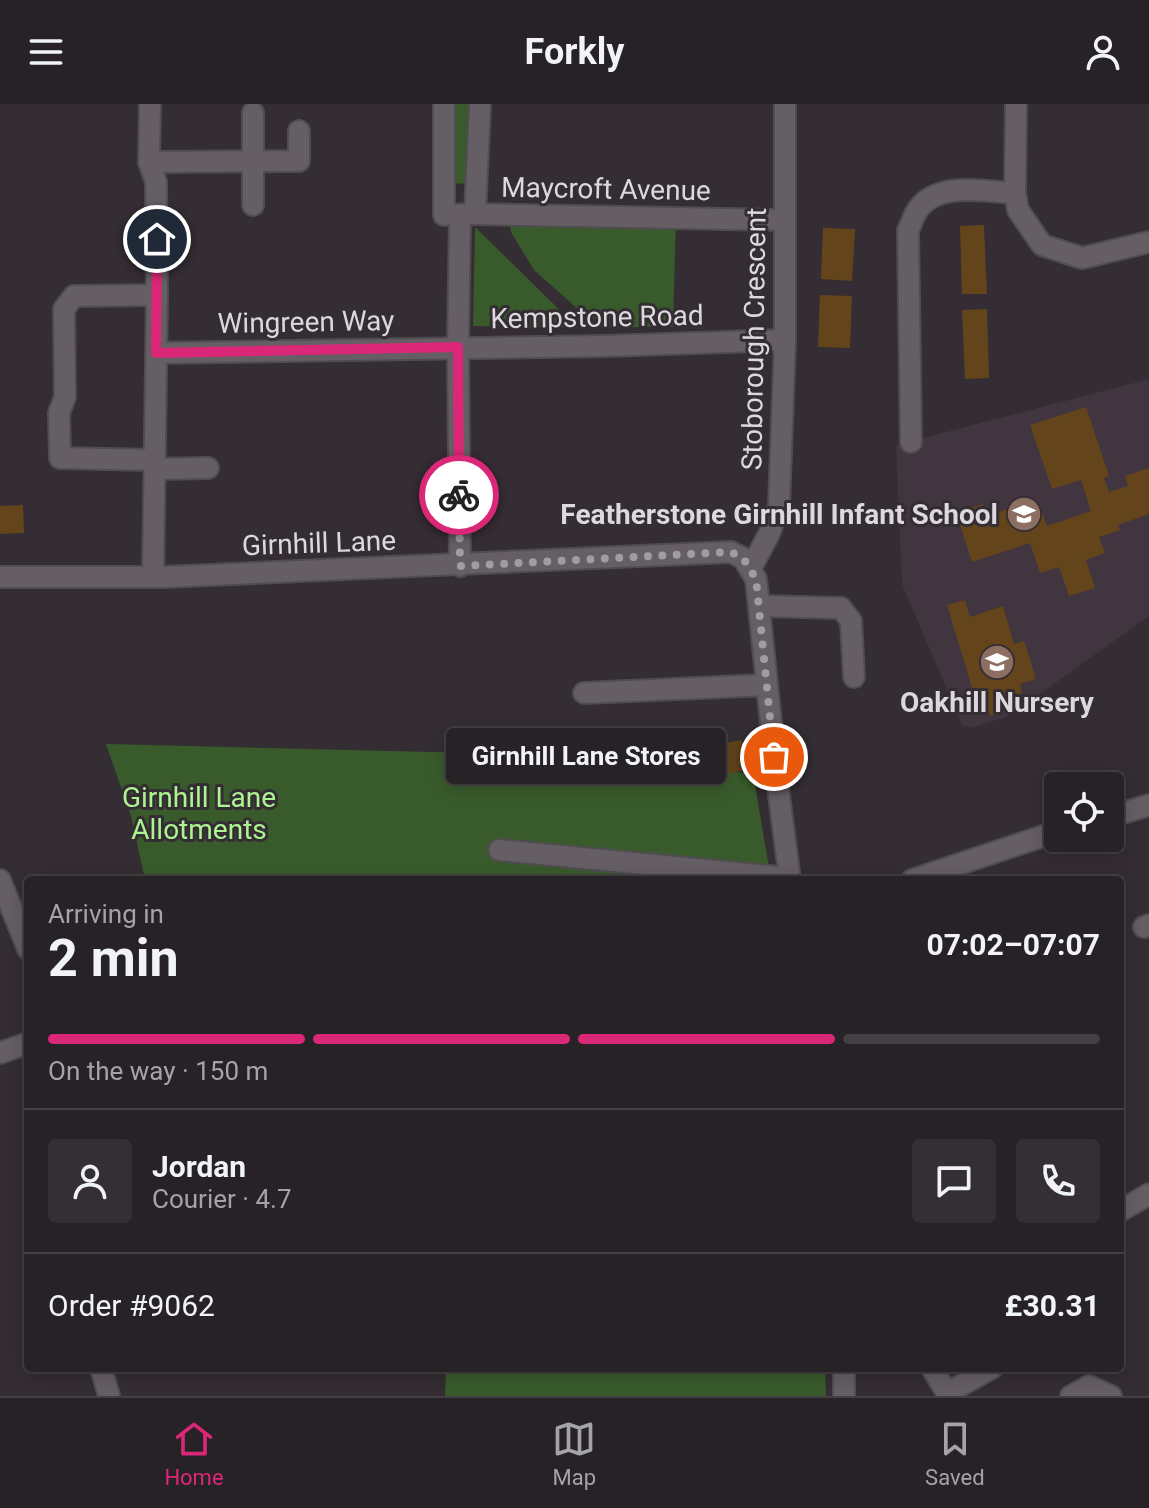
<!DOCTYPE html>
<html lang="en">
<head>
<meta charset="utf-8">
<style>
  :root { --surface:#272226; --page:#332f32; --text:#f1f3f6; --muted:#a4a4a7; --line:#433f43; --accent:#db2777 }
  body { margin:0; font-family:Roboto,sans-serif; background:var(--page); color:var(--text); height:100vh; display:flex; flex-direction:column; font-size:30px; white-space:nowrap }
  * { box-sizing:border-box; margin:0 }
  p { font-size:26px; color:var(--muted) }
  .icon { flex:none; width:44px; height:44px; fill:none; stroke:currentColor; stroke-width:2; stroke-linecap:round; stroke-linejoin:round }
  .map { position:relative; flex:1; overflow:hidden }
  .panel { position:absolute; left:24px; top:772px; width:1100px; height:496px; display:flex; flex-direction:column; background:var(--surface); border-radius:8px; box-shadow:0 4px 20px #0003,0 0 0 2px var(--line) }
  .panel>* { flex:none }
  .buttons { position:absolute; left:1044px; top:668px; display:grid; gap:16px }
  .buttons a { display:grid; place-items:center; width:80px; height:80px; border-radius:8px; background:var(--surface); box-shadow:0 4px 20px #0003,0 0 0 2px var(--line); font-size:40px }
  .pin { position:absolute; display:grid; place-items:center; width:68px; height:68px; color:#fff; margin:-34px; border:4px solid #fff; border-radius:50%; box-shadow:0 2px 8px #0007 }
  .courier { position:absolute; display:grid; place-items:center; width:80px; height:80px; margin:-40px; border:6px solid #db2777; border-radius:50%; background:#fff; color:#222; box-shadow:0 2px 10px #0007 }
  .bubble { position:absolute; height:56px; border-radius:8px; background:var(--surface); box-shadow:0 4px 20px #0003,0 0 0 2px var(--line); font-size:26px; font-weight:700; line-height:56px; text-align:center }
  .headline em { font-style:normal; font-weight:700 }
  .headline div { display:flex; flex-direction:column-reverse }
  .headline { display:flex; align-items:center; justify-content:space-between; height:136px; padding:0 24px }
  h1 { font-size:52px; font-weight:700; line-height:60px }
  .bar { display:grid; grid-template-columns:repeat(4,1fr); gap:12px 8px; align-content:center; height:96px; padding:0 24px }
  .bar i { height:10px; border-radius:6px; background:var(--line) }
  .bar .current { background:var(--accent) }
  .bar p { grid-column:span 4 }
  .line { display:flex; align-items:center; gap:20px; padding:0 24px; border-top:2px solid var(--line) }
  .line div { flex:1 }
  .round { display:grid; place-items:center; flex:none; width:84px; height:84px; border-radius:8px; background:var(--page) }
  header { display:flex; justify-content:space-between; align-items:center; height:104px; padding:0 24px; background:var(--surface); font-size:36px; font-weight:700 }
  .tabs { display:flex; justify-content:space-around; align-items:center; height:112px; border-top:2px solid var(--line); background:var(--surface); font-size:22px; color:var(--muted) }
  .tabs a { display:grid; justify-items:center; gap:4px }
  .tabs .current { color:var(--accent) }
  .map>svg:first-child { display:block }
  .built { fill:#413540 }
  .green { fill:#395b2c }
  .building { fill:#64441b }
  .lines { fill:none; stroke-linecap:round; stroke-linejoin:round }
  .minor-casing { stroke:#514c51; stroke-width:24 }
  .minor { stroke:#665e65; stroke-width:20 }
  .done { stroke:#a19ca1; stroke-width:8; stroke-dasharray:0 14.4 }
  .route { stroke:#db2777; stroke-width:10 }
  .labels { text-anchor:middle; dominant-baseline:central; stroke-width:6; stroke-linejoin:round; paint-order:stroke }
  .street-label { font-size:28px; fill:#dcd8dc; stroke:#342d33 }
  .poi-label { font-size:28px; font-weight:bold; fill:#dcd8dc; stroke:#342d33; text-anchor:end }
  .park-label { font-size:28px; fill:#acf490; stroke:#342d33 }
</style>
</head>
<body>
<header><svg class="icon" aria-label="menu" viewBox="0 0 24 24"><path d="M4 6h16M4 12h16M4 18h16"/></svg>Forkly<svg class="icon" aria-label="person" viewBox="0 0 24 24"><circle cx="12" cy="8" r="4"/><path d="M4 21q1-7 8-7t8 7"/></svg></header>
<div class="map">
<svg width="1149" height="1292" viewBox="0 0 1149 1292">
  <rect width="100%" height="100%" fill="#342d33"/>
  <path class="built" d="M1149 275V512L1009 612 971 624 962 621 902 480 896 341Z"/>
  <g class="green">
    <path d="M450 0H472L470 80 450 79Z"/>
    <path d="M509 111 676 114 673 223H609L580 207 534 166 511 128Z"/>
    <path d="M475 123 578 224 473 222Z"/>
    <path d="M106 640 472 649 584 659 753 669 771 776H145L131 712Z"/>
    <path d="M446 1264H825L826 1292H445Z"/>
  </g>
  <g class="building">
    <path d="M984 121 987 190H962L960 122Z"/>
    <path d="M823 124 855 125 852 177 821 175Z"/>
    <path d="M820 191 852 192 850 244 818 243Z"/>
    <path d="M987 205 989 274 965 275 962 206Z"/>
    <path d="M1086 303 1109 372 1104 374 1109 388 1128 382 1125 372 1149 364V410L1118 421 1120 426 1099 433 1105 449 1086 456 1095 484 1069 492 1059 463 1040 469 1030 439 972 458 956 409 983 400 987 412 1018 401 1021 410 1040 403 1047 422 1091 407 1081 376 1052 385 1030 321Z"/>
    <path d="M23 401 24 429 0 430V402Z"/>
    <path d="M965 496 970 513 1003 502 1014 540 1024 537 1036 575 1020 580 1022 590 1012 593 1015 604 990 612 987 600 978 603 947 501Z"/>
    <path d="M742 636 747 666 691 676 689 663 703 661 700 643Z"/>
  </g>
  <g class="lines">
    <g class="minor-casing">
      <g id="minor">
        <path d="M150 0 149 58 156 78 157 191 153 473"/>
        <path d="M444 0V111L475 110 480 0"/>
        <path d="M1016 0 1015 89 1018 106 1042 141 1082 154 1149 138"/>
        <path d="M149 58 299 57V27"/>
        <path d="M253 101V9"/>
        <path d="M475 110 783 116"/>
        <path d="M156 249 604 242 785 236"/>
        <path d="M911 338 908 126C912 119 914 110 919 104 940 77 985 88 1015 89"/>
        <path d="M155 356 60 354 59 309 65 293 64 205 74 192 157 191"/>
        <path d="M155 365 208 364"/>
        <path d="M460 462 458 243 460 111"/>
        <path d="M751 464 769 430 779 402 785 236V0"/>
        <path d="M0 473H163L731 448 743 454 756 475 777 676 790 776"/>
        <path d="M759 502 841 504 851 517 854 573"/>
        <path d="M584 589 767 581"/>
        <path d="M1110 713 1149 701"/>
        <path d="M499 746 790 774"/>
        <path d="M0 776 28 845"/>
        <path d="M912 776 1058 727"/>
        <path d="M1144 823 1149 821"/>
        <path d="M0 949 28 939"/>
        <path d="M1120 1107 1149 1090"/>
        <path d="M101 1264 109 1292"/>
        <path d="M844 1264V1292"/>
        <path d="M932 1264 947 1289 992 1264"/>
        <path d="M1071 1292 1089 1282 1111 1292"/>
      </g>
    </g>
    <use href="#minor" class="minor"/>
  </g>
  <g class="lines">
    <path class="done" d="M459 391 460 462 731 448 743 454 756 475 774 653"/>
    <path class="route" d="M157 135 156 249 458 243 459 391"/>
  </g>
  <defs>
    <g id="school-disc" transform="scale(1.8)"><circle r="9.5" fill="#8d6e63" stroke="#342d33"/><path d="M0-5L7-2L0 1L-7-2ZM-4 1L0 2.5L4 1V4Q0 6-4 4Z" fill="#fff"/></g>
  </defs>
  <g fill-rule="evenodd">
    <use href="#school-disc" x="1024" y="410"/>
    <use href="#school-disc" x="997" y="558"/>
  </g>
  <g class="labels">
    <g class="street-label">
      <text transform="translate(606 85) rotate(1)">Maycroft Avenue</text>
      <text transform="translate(597 213) rotate(-1)">Kempstone Road</text>
      <text transform="translate(306 218) rotate(-1)">Wingreen Way</text>
      <text transform="translate(754 235) rotate(-89)">Stoborough Crescent</text>
      <text transform="translate(319 439) rotate(-2)">Girnhill Lane</text>
    </g>
    <g class="poi-label">
      <text x="998" y="410">Featherstone Girnhill Infant School</text>
      <text x="997" y="598" text-anchor="middle">Oakhill Nursery</text>
    </g>
    <g class="park-label">
      <text x="199" y="693">Girnhill Lane<tspan x="199" dy="32">Allotments</tspan></text>
    </g>
  </g>
</svg>
<div class="buttons">
<a><svg class="icon" aria-label="locate" viewBox="0 0 24 24"><circle cx="12" cy="12" r="6"/><path d="M12 2v4M12 18v4M2 12h4M18 12h4"/></svg></a>
</div>
<div class="pin" style="left:774px;top:653px;background:#ea580c"><svg class="icon" aria-label="bag" viewBox="0 0 24 24"><path d="M5 8h14l-1 12H6zM9 8a3 3 0 0 1 6 0"/></svg></div>
<div class="pin" style="left:157px;top:135px;background:#1f2937"><svg class="icon" aria-label="home" viewBox="0 0 24 24"><path d="M3 11l9-7 9 7M6 9v11h12V9"/></svg></div>
<div class="courier" style="left:459px;top:391px"><svg class="icon" aria-label="bike" viewBox="0 0 24 24"><circle cx="6" cy="16" r="4"/><circle cx="18" cy="16" r="4"/><path d="M6 16l4-8h5l3 8M10 8l3 8H6M13 5h3"/></svg></div>
<div class="bubble" style="left:446px;top:624px;width:280px">Girnhill Lane Stores</div>
<section class="panel">
<div class="headline"><div><h1>2 min</h1><p>Arriving in</p></div><em>07:02–07:07</em></div>
<div class="bar"><i class="current"></i><i class="current"></i><i class="current"></i><i></i><p>On the way · 150 m</p></div>
<div class="line" style="height:144px"><a class="round"><svg class="icon" aria-label="person" viewBox="0 0 24 24"><circle cx="12" cy="8" r="4"/><path d="M4 21q1-7 8-7t8 7"/></svg></a><div><b>Jordan</b><p>Courier · 4.7</p></div><a class="round"><svg class="icon" aria-label="chat" viewBox="0 0 24 24"><path d="M4 5h16v11H9l-5 4z"/></svg></a><a class="round"><svg class="icon" aria-label="phone" viewBox="0 0 24 24"><path d="M5 4h4l2 5-3 2q2 4 5 5l2-3 5 2v4C11 20 4 13 5 4z"/></svg></a></div>
<div class="line" style="height:104px"><div>Order #9062</div><b>£30.31</b></div>
</section>
</div>
<nav class="tabs">
<a class="current"><svg class="icon" aria-label="home" viewBox="0 0 24 24"><path d="M3 11l9-7 9 7M6 9v11h12V9"/></svg>Home</a>
<a><svg class="icon" aria-label="map" viewBox="0 0 24 24"><path d="M3 6l6-2 6 2 6-2v14l-6 2-6-2-6 2zM9 4v14M15 6v14"/></svg>Map</a>
<a><svg class="icon" aria-label="saved" viewBox="0 0 24 24"><path d="M7 4h10v16l-5-4-5 4z"/></svg>Saved</a>
</nav>
</body>
</html>
